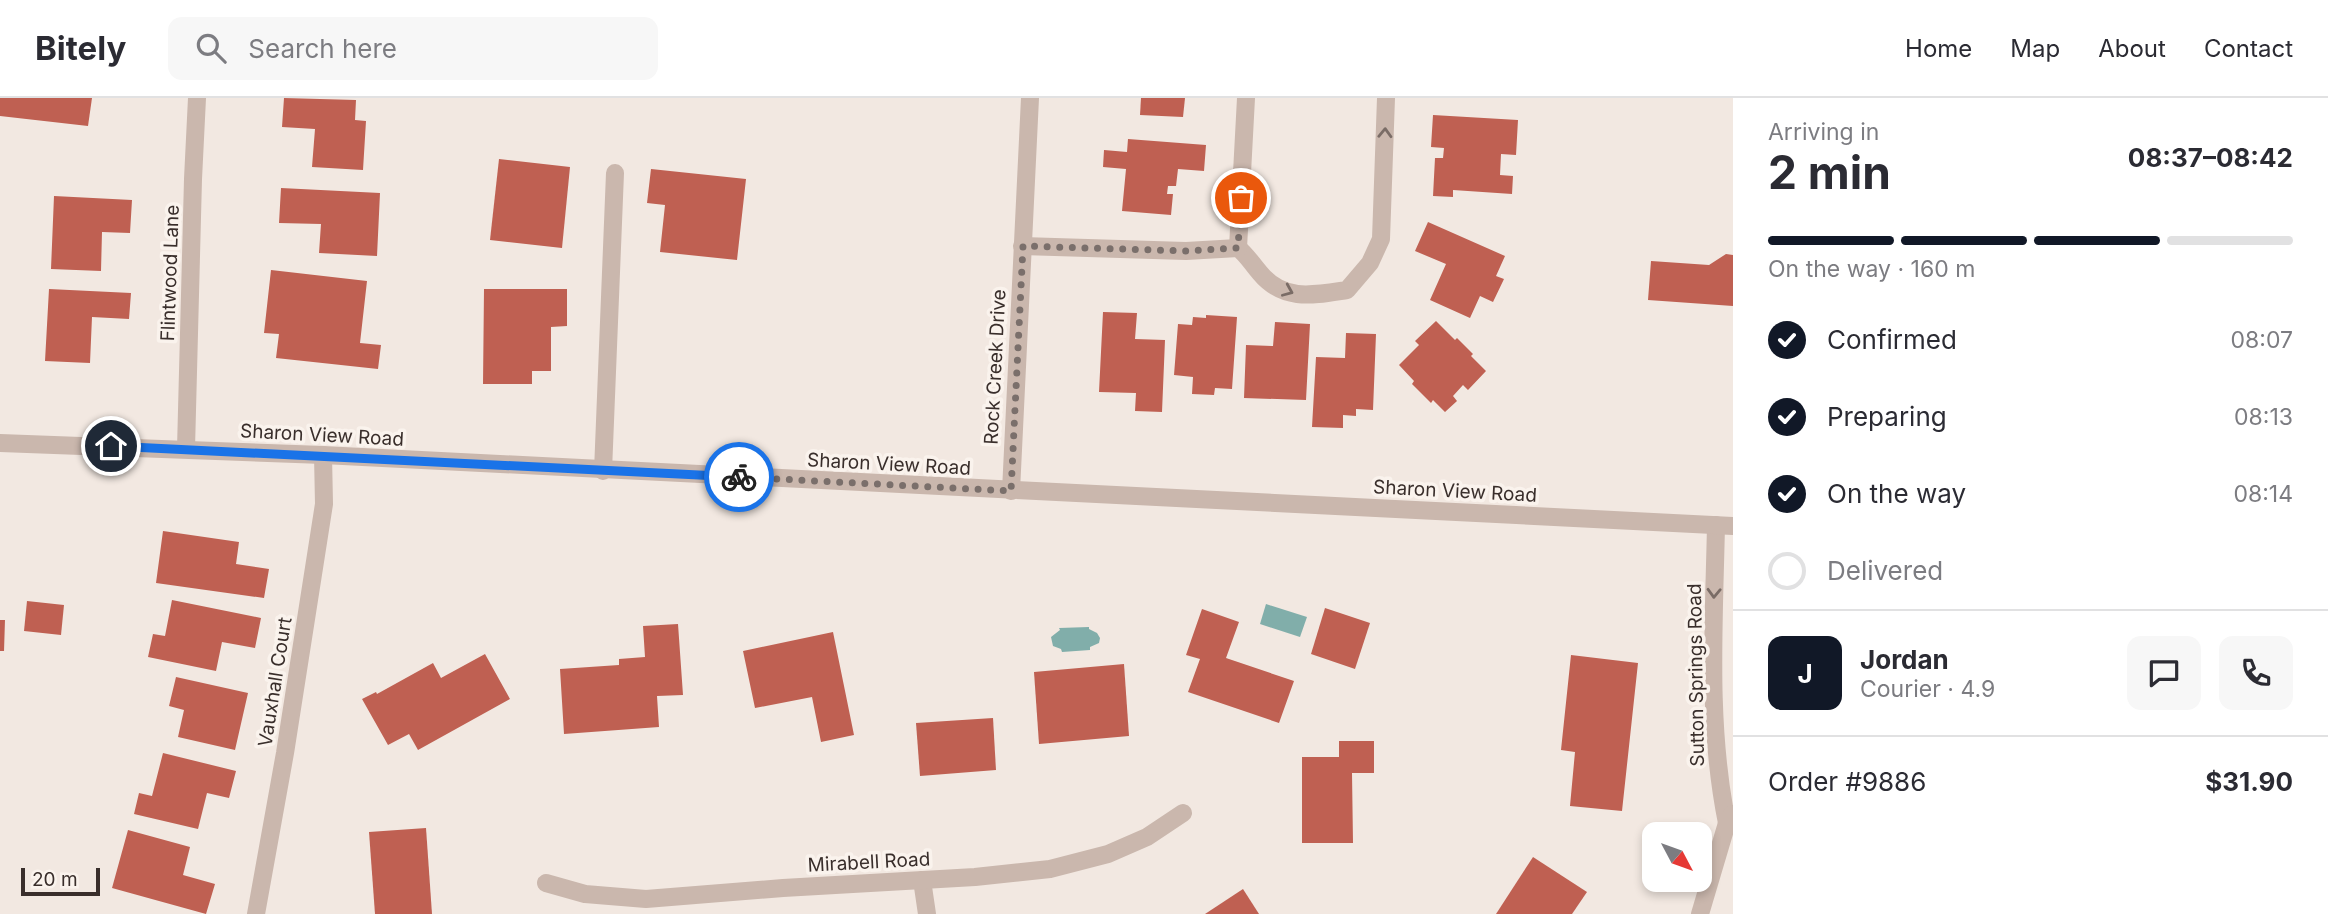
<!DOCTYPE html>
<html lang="en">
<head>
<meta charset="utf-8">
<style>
  :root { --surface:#fff; --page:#f7f7f7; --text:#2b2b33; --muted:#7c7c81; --line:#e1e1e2; --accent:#111827 }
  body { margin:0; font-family:Inter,sans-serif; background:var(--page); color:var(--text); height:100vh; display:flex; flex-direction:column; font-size:26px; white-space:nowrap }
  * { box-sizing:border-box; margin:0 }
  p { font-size:23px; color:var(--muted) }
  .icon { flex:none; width:38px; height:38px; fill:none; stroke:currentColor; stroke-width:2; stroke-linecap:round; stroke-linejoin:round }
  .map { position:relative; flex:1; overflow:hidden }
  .panel { display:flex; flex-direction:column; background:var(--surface); width:595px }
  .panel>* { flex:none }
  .needle { width:46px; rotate:131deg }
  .fabs { position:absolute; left:1642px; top:724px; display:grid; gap:14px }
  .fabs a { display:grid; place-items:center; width:70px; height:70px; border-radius:14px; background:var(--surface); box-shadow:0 4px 10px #0003; font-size:35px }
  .scale { position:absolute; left:21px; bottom:18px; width:79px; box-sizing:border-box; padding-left:7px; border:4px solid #392e2b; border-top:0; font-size:19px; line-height:24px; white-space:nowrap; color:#392e2b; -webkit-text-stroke:5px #faf3ed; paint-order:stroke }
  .pin { position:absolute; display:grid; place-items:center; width:60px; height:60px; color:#fff; margin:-30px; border:4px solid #fff; border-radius:50%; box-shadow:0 2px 7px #0007 }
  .courier { position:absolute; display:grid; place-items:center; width:70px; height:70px; margin:-35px; border:5px solid #1a73e8; border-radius:50%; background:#fff; color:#222; box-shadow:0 2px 9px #0007 }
  .overview em { font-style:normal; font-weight:700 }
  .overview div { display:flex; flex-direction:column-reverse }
  .overview { display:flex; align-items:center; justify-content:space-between; height:119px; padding:0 35px }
  h1 { font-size:46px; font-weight:700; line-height:52px }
  .bar { display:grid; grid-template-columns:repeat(4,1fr); gap:10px 7px; align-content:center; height:84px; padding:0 35px }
  .bar i { height:9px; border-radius:5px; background:var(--line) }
  .bar .current { background:var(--accent) }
  .bar p { grid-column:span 4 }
  .line { display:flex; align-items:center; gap:18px; padding:0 35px; border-top:2px solid var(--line) }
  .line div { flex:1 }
  .round { display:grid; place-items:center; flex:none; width:74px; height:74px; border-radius:14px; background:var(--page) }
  ol { padding:0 35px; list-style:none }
  li { display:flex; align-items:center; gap:21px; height:77px }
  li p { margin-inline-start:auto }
  li .icon { padding:7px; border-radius:50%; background:var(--accent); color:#fff; stroke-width:4 }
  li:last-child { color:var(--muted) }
  li i { width:38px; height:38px; border:4px solid var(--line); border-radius:50% }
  header { display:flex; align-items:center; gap:42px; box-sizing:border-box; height:98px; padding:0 35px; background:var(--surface); border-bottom:2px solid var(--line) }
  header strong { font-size:33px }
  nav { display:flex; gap:38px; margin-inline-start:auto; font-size:24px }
  .search { width:490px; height:63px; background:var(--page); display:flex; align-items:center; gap:18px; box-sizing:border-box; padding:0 24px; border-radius:14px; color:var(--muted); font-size:26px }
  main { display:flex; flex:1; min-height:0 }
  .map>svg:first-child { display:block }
  .water { fill:#81aeaa }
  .building { fill:#bf6052 }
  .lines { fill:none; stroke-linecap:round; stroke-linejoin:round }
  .minor { stroke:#cab7ad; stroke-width:18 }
  .tertiary { stroke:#cab7ad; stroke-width:18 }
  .oneway { stroke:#7a6c66 }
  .done { stroke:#7a6f6b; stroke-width:7; stroke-dasharray:0 12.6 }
  .route { stroke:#1a73e8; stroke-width:9 }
  .labels { text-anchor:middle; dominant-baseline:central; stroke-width:7; stroke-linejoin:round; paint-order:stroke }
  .street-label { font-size:19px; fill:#392e2b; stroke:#faf3ed }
</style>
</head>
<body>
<header>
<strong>Bitely</strong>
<div class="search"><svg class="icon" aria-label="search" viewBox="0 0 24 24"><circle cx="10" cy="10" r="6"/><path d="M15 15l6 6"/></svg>Search here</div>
<nav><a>Home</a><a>Map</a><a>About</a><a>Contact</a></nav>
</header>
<main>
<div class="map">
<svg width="1733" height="816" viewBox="0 0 1733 816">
  <rect width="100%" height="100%" fill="#f2e8e1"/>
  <g class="water">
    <path d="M1266 506 1307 519 1300 539 1260 526Z"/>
    <path d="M1089 529V531L1097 535 1100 540 1099 545 1090 549V552L1062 554 1061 551 1053 548 1051 539 1060 532 1059 530Z"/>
  </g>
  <g class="building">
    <path d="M0 0H92L88 28 0 18Z"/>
    <path d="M284 0 356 2 355 22 366 23 363 72 312 69 315 31 282 29Z"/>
    <path d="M1141 0H1185L1183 19 1140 17Z"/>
    <path d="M1433 17 1518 22 1516 57 1501 56 1500 77 1513 78 1512 96 1453 92V99L1433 98 1435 60H1443L1444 50 1431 49Z"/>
    <path d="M1128 41 1206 47 1204 73 1178 71 1176 88H1168L1167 96H1173L1171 117 1122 113 1126 71 1103 69 1104 52 1127 54Z"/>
    <path d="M499 61 570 69 562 150 490 142Z"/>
    <path d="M651 71 746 81 737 162 660 154 665 107 647 105Z"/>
    <path d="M281 90 380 95 377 158 319 155 321 126 279 125Z"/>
    <path d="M54 98 132 102 130 135 102 134 101 173 51 171Z"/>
    <path d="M1428 124 1505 158 1496 178 1504 181 1493 204 1480 198 1470 220 1430 202 1446 166 1415 153Z"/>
    <path d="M1726 156 1733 157V208L1648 202 1651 163 1709 167Z"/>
    <path d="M271 172 367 183 360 245 381 247 378 271 276 260 279 236 264 235Z"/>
    <path d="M49 191 131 195 129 221 92 219 90 265 45 263Z"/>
    <path d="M484 191H567V228L551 229V273H532V286H483Z"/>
    <path d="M1103 214 1137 215 1135 241 1165 242 1162 314 1135 313 1136 295 1099 294Z"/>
    <path d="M1206 217 1237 219 1232 291 1215 290 1214 297 1192 296 1193 279 1174 277 1178 226 1192 227 1193 219 1206 220Z"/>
    <path d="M1436 223 1455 242 1457 240 1473 256 1471 258 1486 273 1468 292 1463 287 1453 298 1457 303 1445 314 1433 302 1431 305 1412 286 1414 283 1399 267 1419 247 1415 243Z"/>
    <path d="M1275 224 1310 226 1306 302 1244 300 1246 247 1273 248Z"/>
    <path d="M1346 235 1376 236 1373 312 1356 311V318L1343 317V330L1312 329 1316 259 1345 260Z"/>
    <path d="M163 433 239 444 236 466 269 471 264 500 156 485Z"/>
    <path d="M172 502 261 520 255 550 222 544 216 573 148 559 153 536 165 538Z"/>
    <path d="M27 503 64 507 61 537 24 533Z"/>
    <path d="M1325 510 1370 525 1355 571 1311 556Z"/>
    <path d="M1202 511 1239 524 1226 560 1294 583 1279 625 1188 594 1200 561 1186 557Z"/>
    <path d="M0 522H5L4 553H0Z"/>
    <path d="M678 526 683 597 657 598 659 629 564 636 560 571 619 567V561L645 559 643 528Z"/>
    <path d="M833 534 854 637 821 644 812 599 755 610 743 553Z"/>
    <path d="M485 556 510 601 418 652 409 636 388 647 362 601 376 594 377 596 433 565 441 580Z"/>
    <path d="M1571 557 1638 565 1622 713 1570 708 1575 654 1561 652Z"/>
    <path d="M1124 566 1129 638 1039 646 1034 574Z"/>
    <path d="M176 579 248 595 235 652 178 639 184 612 169 608Z"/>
    <path d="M993 620 996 672 920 678 916 625Z"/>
    <path d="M1339 643H1374V675H1352L1353 745H1302V659H1339Z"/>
    <path d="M163 655 236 673 229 700 207 695 198 731 134 716 139 695 152 698Z"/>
    <path d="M426 730 432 816H375L369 734Z"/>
    <path d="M128 732 190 749 183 777 215 786 206 816 112 790Z"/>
    <path d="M1533 759 1587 794 1572 816H1496Z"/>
    <path d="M1243 791 1259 816H1205Z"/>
  </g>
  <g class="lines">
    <g class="minor">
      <path d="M1022 148 1186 153 1238 150C1247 157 1252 166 1260 175 1284 204 1314 197 1347 192L1370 165 1381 141 1386 0"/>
      <path d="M1238 150 1246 0"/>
      <path d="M186 351 193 81 197 0"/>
      <path d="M603 373 615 75"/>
      <path d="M1011 393 1030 0"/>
      <path d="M1716 427C1714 526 1707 627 1727 725"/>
      <path d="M922 782 927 816"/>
      <path d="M546 785 585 796 646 801 783 790 975 779 1050 771 1108 756 1147 739 1183 715"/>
      <path d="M256 816 285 655 324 406 323 357"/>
      <path d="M1700 816 1727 725 1732 716"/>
    </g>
    <path class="tertiary" d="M0 345 323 357 1733 428"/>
  </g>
  <defs><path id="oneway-chevron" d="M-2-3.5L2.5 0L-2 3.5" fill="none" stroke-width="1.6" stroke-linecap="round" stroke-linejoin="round" transform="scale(1.75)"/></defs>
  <g class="oneway">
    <use href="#oneway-chevron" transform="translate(1385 35) rotate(-88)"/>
    <use href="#oneway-chevron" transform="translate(1288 193) rotate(23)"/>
    <use href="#oneway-chevron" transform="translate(1714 495) rotate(92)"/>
  </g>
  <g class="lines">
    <path class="done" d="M739 379 1011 393 1023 148 1186 153 1238 150 1241 100"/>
    <path class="route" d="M111 348 739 379"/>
  </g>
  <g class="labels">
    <g class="street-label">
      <text transform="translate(170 175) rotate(-88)">Flintwood Lane</text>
      <text transform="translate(995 269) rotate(-87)">Rock Creek Drive</text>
      <text transform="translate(322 337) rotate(3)">Sharon View Road</text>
      <text transform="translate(889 366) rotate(3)">Sharon View Road</text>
      <text transform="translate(1455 393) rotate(3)">Sharon View Road</text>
      <text transform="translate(1696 577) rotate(-91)">Sutton Springs Road</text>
      <text transform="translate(275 584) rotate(-81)">Vauxhall Court</text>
      <text transform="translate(869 764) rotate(-3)">Mirabell Road</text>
    </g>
  </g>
</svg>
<div class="fabs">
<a><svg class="needle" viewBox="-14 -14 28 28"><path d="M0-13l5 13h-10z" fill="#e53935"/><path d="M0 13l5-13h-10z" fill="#7c7c81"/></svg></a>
</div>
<div class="scale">20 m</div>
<div class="pin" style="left:1241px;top:100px;background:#ea580c"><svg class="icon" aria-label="bag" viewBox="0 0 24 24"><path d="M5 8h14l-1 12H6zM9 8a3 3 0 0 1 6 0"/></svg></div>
<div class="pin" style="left:111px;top:348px;background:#1f2937"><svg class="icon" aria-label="home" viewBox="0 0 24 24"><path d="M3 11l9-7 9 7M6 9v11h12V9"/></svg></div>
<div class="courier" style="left:739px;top:379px"><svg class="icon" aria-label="bike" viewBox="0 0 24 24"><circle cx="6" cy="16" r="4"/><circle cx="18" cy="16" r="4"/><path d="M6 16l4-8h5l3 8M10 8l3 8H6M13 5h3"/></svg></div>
</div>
<section class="panel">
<div class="overview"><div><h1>2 min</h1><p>Arriving in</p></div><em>08:37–08:42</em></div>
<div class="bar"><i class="current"></i><i class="current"></i><i class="current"></i><i></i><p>On the way · 160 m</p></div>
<ol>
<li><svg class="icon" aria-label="check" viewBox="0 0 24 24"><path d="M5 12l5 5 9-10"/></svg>Confirmed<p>08:07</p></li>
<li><svg class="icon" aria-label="check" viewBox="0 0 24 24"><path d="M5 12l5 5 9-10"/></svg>Preparing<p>08:13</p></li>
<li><svg class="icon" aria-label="check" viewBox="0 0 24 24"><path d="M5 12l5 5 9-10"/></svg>On the way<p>08:14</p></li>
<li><i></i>Delivered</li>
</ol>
<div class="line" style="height:126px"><b class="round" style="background:var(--accent);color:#fff">J</b><div><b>Jordan</b><p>Courier · 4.9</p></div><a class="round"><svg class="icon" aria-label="chat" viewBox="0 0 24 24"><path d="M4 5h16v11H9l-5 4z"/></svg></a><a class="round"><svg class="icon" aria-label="phone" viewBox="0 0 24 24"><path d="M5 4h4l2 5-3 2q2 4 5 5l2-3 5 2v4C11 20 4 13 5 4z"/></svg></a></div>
<div class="line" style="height:91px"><div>Order #9886</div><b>$31.90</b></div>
</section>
</main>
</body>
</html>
